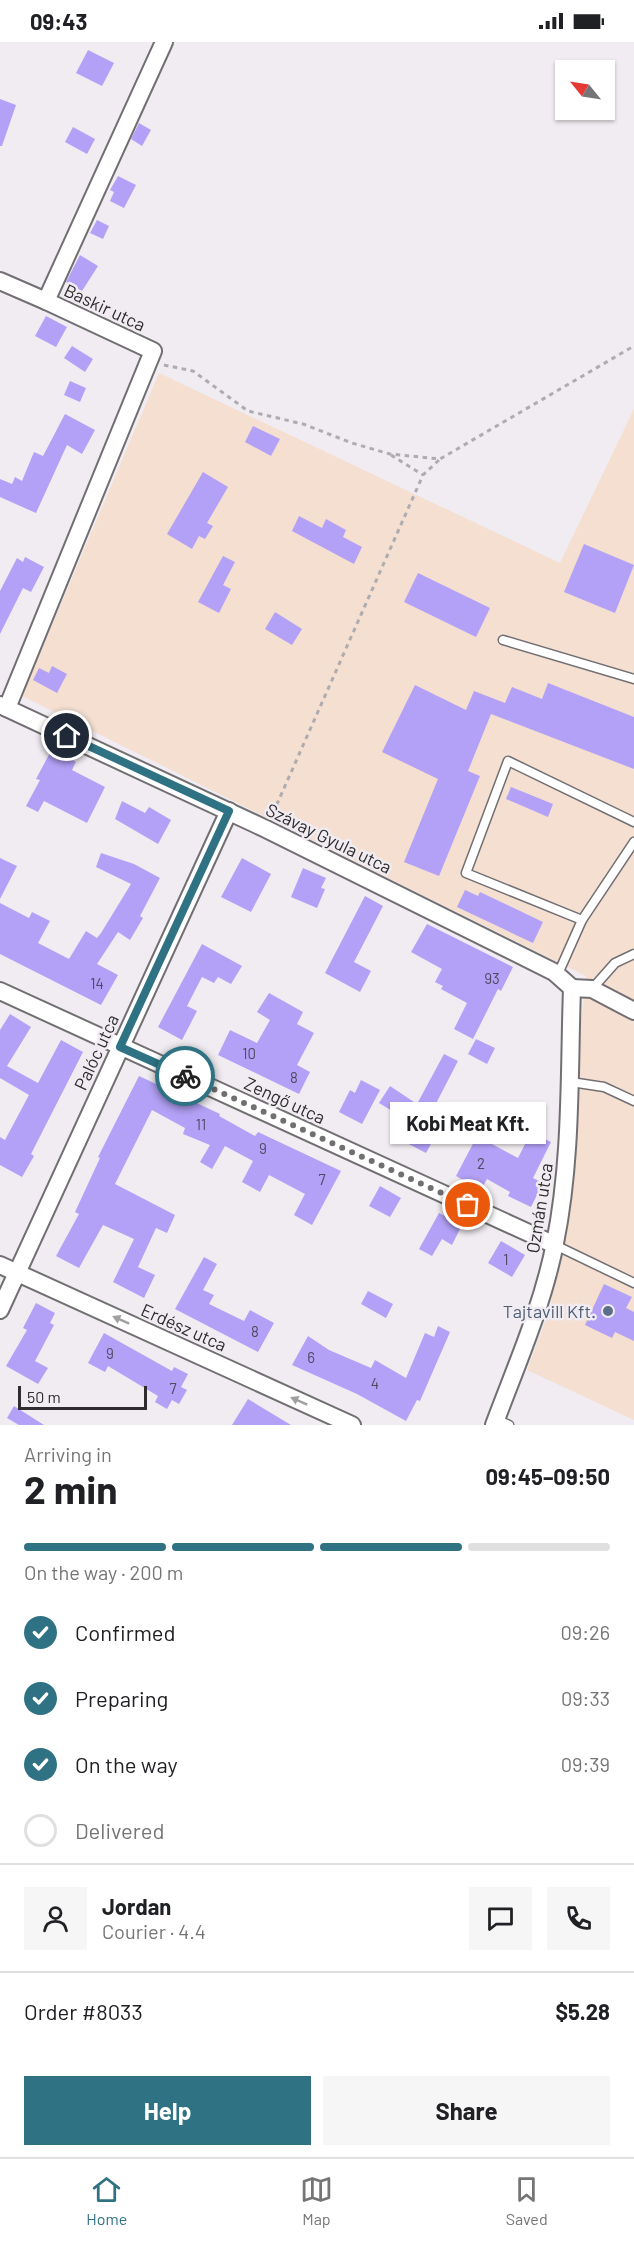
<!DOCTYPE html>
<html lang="en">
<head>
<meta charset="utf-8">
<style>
  :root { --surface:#fff; --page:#f6f6f6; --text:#202124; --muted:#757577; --line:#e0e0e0; --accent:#2f7283 }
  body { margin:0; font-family:Barlow,sans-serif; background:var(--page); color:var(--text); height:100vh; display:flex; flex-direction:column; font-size:22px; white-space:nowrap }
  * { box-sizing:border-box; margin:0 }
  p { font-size:20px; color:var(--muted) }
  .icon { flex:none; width:33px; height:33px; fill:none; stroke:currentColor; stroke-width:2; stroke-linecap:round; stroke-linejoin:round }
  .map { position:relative; height:1383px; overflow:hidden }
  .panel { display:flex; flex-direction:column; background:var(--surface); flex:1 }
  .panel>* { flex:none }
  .needle { width:39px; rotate:300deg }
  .fabs { position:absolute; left:555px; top:18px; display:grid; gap:12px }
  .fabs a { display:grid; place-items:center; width:60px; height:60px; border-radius:0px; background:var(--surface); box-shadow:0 2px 4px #0004; font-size:30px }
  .scale { position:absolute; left:18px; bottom:15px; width:129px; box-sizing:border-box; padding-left:6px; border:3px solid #2e2c2e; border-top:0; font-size:16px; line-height:21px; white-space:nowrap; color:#2e2c2e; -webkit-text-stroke:4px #f0ecf1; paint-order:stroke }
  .pin { position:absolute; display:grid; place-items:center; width:51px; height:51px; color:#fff; margin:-26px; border:3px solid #fff; border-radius:50%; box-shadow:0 2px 6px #0007 }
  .courier { position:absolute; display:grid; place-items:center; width:60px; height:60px; margin:-30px; border:4px solid #2f7283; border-radius:50%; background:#fff; color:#222; box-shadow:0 2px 8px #0007 }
  .bubble { position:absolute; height:42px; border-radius:0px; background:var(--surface); box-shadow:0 2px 4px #0004; font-size:20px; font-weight:700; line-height:42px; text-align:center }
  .head em { font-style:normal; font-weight:700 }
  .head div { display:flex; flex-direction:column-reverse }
  .head { display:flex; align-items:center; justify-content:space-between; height:102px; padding:0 24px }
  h1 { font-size:39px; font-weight:700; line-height:45px }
  .bar { display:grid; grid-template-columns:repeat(4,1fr); gap:9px 6px; align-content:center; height:72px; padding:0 24px }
  .bar i { height:8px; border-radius:4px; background:var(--line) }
  .bar .active { background:var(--accent) }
  .bar p { grid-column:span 4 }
  .line { display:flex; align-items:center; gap:15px; padding:0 24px; border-top:2px solid var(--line) }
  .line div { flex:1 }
  .round { display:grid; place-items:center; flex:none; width:63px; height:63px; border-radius:0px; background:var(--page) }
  ol { padding:0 24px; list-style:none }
  li { display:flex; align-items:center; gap:18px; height:66px }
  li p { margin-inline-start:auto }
  li .icon { padding:6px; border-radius:50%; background:var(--accent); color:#fff; stroke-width:4 }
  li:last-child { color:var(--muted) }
  li i { width:33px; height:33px; border:3px solid var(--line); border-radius:50% }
  .button { display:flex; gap:12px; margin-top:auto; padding:12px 24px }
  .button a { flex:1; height:69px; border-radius:0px; background:var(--accent); color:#fff; font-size:24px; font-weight:700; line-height:69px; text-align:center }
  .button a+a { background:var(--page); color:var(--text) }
  .status { display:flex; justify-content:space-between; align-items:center; height:42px; padding:0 30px; background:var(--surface); direction:ltr }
  .status svg { height:16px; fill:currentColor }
  .tabs { display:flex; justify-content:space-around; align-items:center; height:84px; border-top:2px solid var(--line); background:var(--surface); font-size:16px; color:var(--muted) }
  .tabs a { display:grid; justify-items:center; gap:3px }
  .tabs .active { color:var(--accent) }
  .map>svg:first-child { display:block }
  .industrial { fill:#f4dfd1 }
  .building { fill:#b3a1f7 }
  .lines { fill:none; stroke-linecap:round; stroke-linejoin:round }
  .service-casing { stroke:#726f73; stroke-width:11 }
  .minor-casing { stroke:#726f73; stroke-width:20 }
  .path { stroke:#afacb0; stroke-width:3; stroke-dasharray:4.5 4.5; stroke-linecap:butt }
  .service { stroke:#fff; stroke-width:8 }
  .minor { stroke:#fff; stroke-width:16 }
  .oneway { fill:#a1a0a1 }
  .done { stroke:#726f72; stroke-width:6; stroke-dasharray:0 10.8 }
  .route { stroke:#2f7283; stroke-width:8 }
  .service-dot { fill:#5c6f8a; stroke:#f0ecf1; stroke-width:2 }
  .labels { text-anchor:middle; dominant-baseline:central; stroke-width:5; stroke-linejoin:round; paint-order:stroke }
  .number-label { font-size:15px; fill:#4f4960 }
  .street-label { font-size:18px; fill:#2e2c2e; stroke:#f0ecf1 }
  .service-label { font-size:18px; fill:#4e5e75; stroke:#f0ecf1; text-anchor:end }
</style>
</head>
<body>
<div class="status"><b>09:43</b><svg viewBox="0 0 49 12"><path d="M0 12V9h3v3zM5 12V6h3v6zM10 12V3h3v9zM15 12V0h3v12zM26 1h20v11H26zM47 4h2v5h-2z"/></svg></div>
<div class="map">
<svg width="634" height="1383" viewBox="0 0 634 1383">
  <rect width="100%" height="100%" fill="#f0ecf1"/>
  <path class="industrial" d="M159 331 560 521 634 367V1378L527 1328 551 1264 586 934 22 654Z"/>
  <g class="building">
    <path d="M88 8 114 21 102 44 76 31Z"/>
    <path d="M0 57 16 63 2 104H0Z"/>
    <path d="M139 81 151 88 142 104 131 97Z"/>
    <path d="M73 85 95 97 87 112 65 100Z"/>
    <path d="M118 134 136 143 124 166 110 159 114 150 110 148Z"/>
    <path d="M97 178 109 184 103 197 90 191Z"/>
    <path d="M80 213 98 224 82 249 66 240Z"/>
    <path d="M46 274 67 285 56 305 35 294Z"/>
    <path d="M72 304 93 317 85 330 64 316Z"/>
    <path d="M70 339 86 346 80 360 64 353Z"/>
    <path d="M65 372 95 388 82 412 67 403 36 471 0 455V437L12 442 15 435 22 439 34 410 43 414Z"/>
    <path d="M253 384 280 397 271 414 245 400Z"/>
    <path d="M203 430 228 445 207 481 213 484 205 497 199 494 192 507 167 492Z"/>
    <path d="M299 474 322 486 326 477 346 488 343 495 362 505 354 522 292 489Z"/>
    <path d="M584 502 634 523 615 571 564 550Z"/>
    <path d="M223 514 235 520 223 543 231 547 219 571 198 560Z"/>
    <path d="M25 515 44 525 31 550 23 546 0 592V549L17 516 23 520Z"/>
    <path d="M418 531 490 566 476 595 404 560Z"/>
    <path d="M275 570 302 587 292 603 265 587Z"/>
    <path d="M52 624 67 632 57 651 33 638 39 626 49 631Z"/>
    <path d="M548 641 634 675V727L491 672 468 729 480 734 439 834 404 820 438 737 382 710 415 643 466 668 474 649 505 661 512 645 542 657Z"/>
    <path d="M52 707 76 720 72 728 105 745 87 781 44 759 38 770 26 764 40 738 36 737Z"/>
    <path d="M511 745 553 762 548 775 506 757Z"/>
    <path d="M122 759 145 771 149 765 171 778 158 802 115 777Z"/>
    <path d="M101 811 134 822 160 836 140 874 143 876 130 898 118 890 97 922 118 933 101 963 0 912V861L29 876 32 870 50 879 38 901 69 917 86 889 97 896 101 891 131 842 96 825Z"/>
    <path d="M0 816 17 824 0 857Z"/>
    <path d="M242 816 271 832 251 870 221 855Z"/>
    <path d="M303 826 326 836 321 846 325 847 317 866 291 855Z"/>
    <path d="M465 848 478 854 480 850 543 880 533 901 457 865Z"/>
    <path d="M365 854 383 864 354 920 371 929 360 950 325 931Z"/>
    <path d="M427 882 513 925 501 949 498 947 473 997 454 987 467 961 441 947 443 944 435 940 442 927 411 910Z"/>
    <path d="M202 902 242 924 231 942 218 935 214 941 202 935 187 964 197 969 182 998 158 985Z"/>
    <path d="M269 951 303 970 297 982 314 991 297 1023 310 1030 299 1052 218 1013 230 988 257 1001 270 978 257 970Z"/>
    <path d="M10 972 31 985 7 1024 38 1041 61 998 83 1010 31 1112 34 1114 22 1135 0 1123V1095L5 1098 29 1053 0 1036V988Z"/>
    <path d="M476 997 495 1006 487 1022 468 1012Z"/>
    <path d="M444 1012 458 1019 429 1075 442 1082 426 1111 399 1097 409 1079 379 1061 390 1044 417 1062Z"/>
    <path d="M139 1034 220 1072 219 1074 255 1094 258 1090 341 1129 312 1183 294 1173 305 1152 269 1133 260 1150 242 1140 253 1119 225 1104 212 1127 200 1120 210 1103 183 1092 185 1086 152 1068 115 1142 175 1173 167 1191 156 1186 138 1225 155 1233 144 1256 113 1240 134 1197 103 1183 79 1226 56 1214 79 1172 75 1170 100 1116 98 1115Z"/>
    <path d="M361 1038 380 1048 362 1082 339 1070 350 1048 355 1051Z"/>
    <path d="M531 1090 551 1100 533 1136 543 1141 531 1165 508 1154 510 1150 487 1137 481 1148 456 1134 477 1094 518 1116Z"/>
    <path d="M380 1144 401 1156 390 1175 369 1164Z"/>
    <path d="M439 1171 462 1183 452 1203 442 1197 432 1214 419 1207Z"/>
    <path d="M501 1199 525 1213 512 1235 488 1221Z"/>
    <path d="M204 1215 217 1222 203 1248 214 1253 209 1262 244 1279 250 1268 274 1281 258 1310 175 1267Z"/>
    <path d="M604 1242 632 1255 626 1266 634 1270V1299L615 1290 612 1296 585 1283Z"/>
    <path d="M368 1249 393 1262 386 1276 361 1262Z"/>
    <path d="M36 1261 55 1271 50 1281 54 1283 35 1319 48 1326 38 1342 6 1324 27 1288 23 1286Z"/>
    <path d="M438 1284 450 1290 420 1359 417 1358 406 1379 357 1352 292 1323 308 1294 329 1308 371 1326 375 1318 406 1336 425 1291 434 1295Z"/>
    <path d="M104 1291 172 1329 174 1325 188 1332 181 1345 187 1348 179 1362 172 1358 167 1367 155 1360 158 1354 108 1324 105 1330 88 1321Z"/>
    <path d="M248 1357 291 1383H232Z"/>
    <path d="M14 1364 44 1383H19L7 1376Z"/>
  </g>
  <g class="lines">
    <g class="service-casing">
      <g id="service">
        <path d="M503 598 634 637"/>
        <path d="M582 878 466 831 508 719 634 780"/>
        <path d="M558 932 582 878 634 800"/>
        <path d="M592 947 615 921 634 912"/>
        <path d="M571 1040 604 1045 634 1059"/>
        <path d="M555 1203 634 1241"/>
        <path d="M496 1377 509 1383"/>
      </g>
    </g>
    <g class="minor-casing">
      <g id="minor">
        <path d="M0 239 46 259"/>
        <path d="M0 663 266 787 554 930 572 946"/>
        <path d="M7 666 153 309 46 259 164 0"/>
        <path d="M572 946 592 947 634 969"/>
        <path d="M0 949 555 1203"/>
        <path d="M0 1223 352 1383"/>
        <path d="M0 1268 229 769"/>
        <path d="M494 1383C516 1324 543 1263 555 1201 572 1117 569 1031 572 946"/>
      </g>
    </g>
    <g class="path">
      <path d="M164 323 193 329 248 369 303 382 352 401 390 412 440 417 634 304"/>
      <path d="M391 413 423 433"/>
      <path d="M273 771 423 433 439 418"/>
    </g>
    <use href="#service" class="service"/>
    <use href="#minor" class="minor"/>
  </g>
  <defs><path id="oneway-solid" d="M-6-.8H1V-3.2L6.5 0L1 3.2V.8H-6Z" transform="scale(1.5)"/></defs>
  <g class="oneway">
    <use href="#oneway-solid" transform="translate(121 1278) rotate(-156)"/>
    <use href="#oneway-solid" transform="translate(299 1359) rotate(-156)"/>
  </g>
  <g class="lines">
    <path class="done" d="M185 1034 468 1163"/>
    <path class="route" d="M67 694 229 769 120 1005 185 1034"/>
  </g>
  <circle class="service-dot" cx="608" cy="1269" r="6"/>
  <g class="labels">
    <g class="number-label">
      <text x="492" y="936">93</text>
      <text x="97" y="941">14</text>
      <text x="249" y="1011">10</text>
      <text x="294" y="1035">8</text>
      <text x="201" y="1082">11</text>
      <text x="263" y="1106">9</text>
      <text x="481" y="1121">2</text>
      <text x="322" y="1137">7</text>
      <text x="506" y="1217">1</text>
      <text x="255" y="1289">8</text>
      <text x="110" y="1311">9</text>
      <text x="311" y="1315">6</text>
      <text x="375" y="1341">4</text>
      <text x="173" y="1346">7</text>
    </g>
    <g class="street-label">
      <text transform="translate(105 265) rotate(25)">Baskir utca</text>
      <text transform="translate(329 796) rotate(26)">Szávay Gyula utca</text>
      <text transform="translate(96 1010) rotate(-65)">Palóc utca</text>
      <text transform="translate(285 1058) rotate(25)">Zengő utca</text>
      <text transform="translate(539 1166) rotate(-81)">Ozmán utca</text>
      <text transform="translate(184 1285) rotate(24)">Erdész utca</text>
    </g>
    <g class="service-label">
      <text x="596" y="1269">Tajtavill Kft.</text>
    </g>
  </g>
</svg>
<div class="fabs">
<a><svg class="needle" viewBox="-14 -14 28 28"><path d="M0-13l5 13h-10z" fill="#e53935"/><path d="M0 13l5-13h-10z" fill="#757577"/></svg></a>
</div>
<div class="scale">50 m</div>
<div class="pin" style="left:468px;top:1163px;background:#ea580c"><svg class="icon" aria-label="bag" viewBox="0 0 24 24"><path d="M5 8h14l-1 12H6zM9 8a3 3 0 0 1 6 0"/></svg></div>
<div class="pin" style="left:67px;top:694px;background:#1f2937"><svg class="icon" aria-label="home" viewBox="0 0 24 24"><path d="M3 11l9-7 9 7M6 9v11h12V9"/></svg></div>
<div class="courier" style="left:185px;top:1034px"><svg class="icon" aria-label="bike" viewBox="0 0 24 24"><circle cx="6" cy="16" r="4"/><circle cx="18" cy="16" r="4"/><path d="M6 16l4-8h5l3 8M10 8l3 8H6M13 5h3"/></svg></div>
<div class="bubble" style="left:390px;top:1060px;width:156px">Kobi Meat Kft.</div>
</div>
<section class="panel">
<div class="head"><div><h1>2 min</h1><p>Arriving in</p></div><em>09:45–09:50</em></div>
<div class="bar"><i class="active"></i><i class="active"></i><i class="active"></i><i></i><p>On the way · 200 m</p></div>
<ol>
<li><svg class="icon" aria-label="check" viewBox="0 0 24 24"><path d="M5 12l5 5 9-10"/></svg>Confirmed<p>09:26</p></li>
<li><svg class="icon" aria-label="check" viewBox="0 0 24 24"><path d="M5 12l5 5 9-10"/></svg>Preparing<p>09:33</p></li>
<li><svg class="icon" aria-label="check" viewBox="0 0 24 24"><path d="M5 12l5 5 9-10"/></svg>On the way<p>09:39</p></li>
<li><i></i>Delivered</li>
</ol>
<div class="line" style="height:108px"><a class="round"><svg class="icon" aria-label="person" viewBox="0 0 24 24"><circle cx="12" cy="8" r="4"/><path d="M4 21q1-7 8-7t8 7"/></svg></a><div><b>Jordan</b><p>Courier · 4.4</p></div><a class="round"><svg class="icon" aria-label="chat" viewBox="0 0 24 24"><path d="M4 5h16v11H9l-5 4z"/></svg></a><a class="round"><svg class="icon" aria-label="phone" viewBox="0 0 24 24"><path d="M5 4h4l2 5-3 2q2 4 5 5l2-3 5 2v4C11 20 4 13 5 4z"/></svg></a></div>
<div class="line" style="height:78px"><div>Order #8033</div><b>$5.28</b></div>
<div class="button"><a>Help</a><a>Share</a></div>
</section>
<nav class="tabs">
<a class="active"><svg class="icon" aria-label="home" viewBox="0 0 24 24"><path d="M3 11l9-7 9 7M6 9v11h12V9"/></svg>Home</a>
<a><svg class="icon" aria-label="map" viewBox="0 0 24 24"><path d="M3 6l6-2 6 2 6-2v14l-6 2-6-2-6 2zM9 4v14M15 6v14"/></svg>Map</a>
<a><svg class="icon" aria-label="saved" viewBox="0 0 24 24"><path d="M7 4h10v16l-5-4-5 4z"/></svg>Saved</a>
</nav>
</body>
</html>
